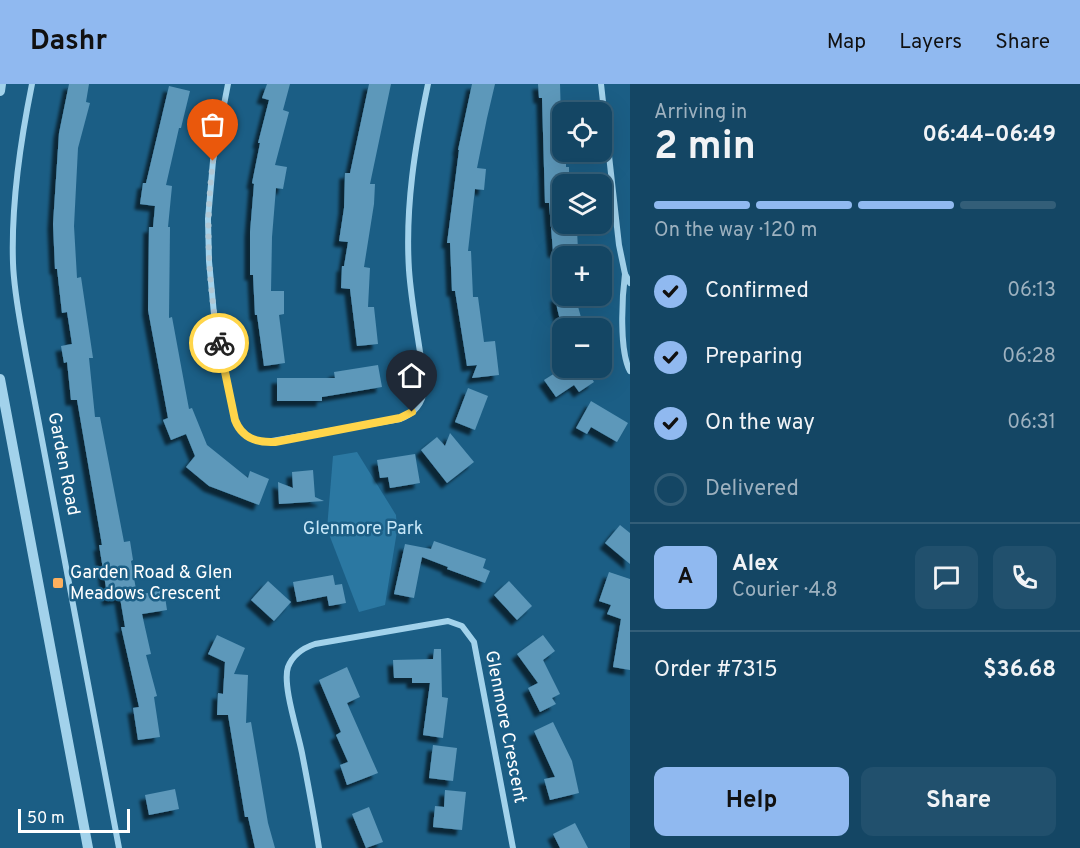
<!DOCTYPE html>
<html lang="en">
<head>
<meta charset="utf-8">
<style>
  :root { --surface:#144664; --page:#21506d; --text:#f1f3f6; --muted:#9db1bf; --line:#335e78; --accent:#90b9f0 }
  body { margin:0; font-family:Overpass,sans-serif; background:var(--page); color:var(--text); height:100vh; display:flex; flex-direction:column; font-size:22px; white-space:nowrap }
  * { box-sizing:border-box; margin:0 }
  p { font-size:20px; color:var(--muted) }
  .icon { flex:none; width:33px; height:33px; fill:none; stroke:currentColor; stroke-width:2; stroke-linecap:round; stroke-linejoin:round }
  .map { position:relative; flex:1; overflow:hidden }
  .sheet { display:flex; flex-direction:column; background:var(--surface); width:450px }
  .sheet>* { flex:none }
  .buttons { position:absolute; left:552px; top:18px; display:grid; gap:12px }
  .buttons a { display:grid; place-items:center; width:60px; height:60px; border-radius:12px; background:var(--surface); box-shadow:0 6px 24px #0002,0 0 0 2px var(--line); font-size:30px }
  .scale { position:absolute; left:18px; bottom:15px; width:112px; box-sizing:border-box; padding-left:6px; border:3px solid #fff; border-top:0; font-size:16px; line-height:21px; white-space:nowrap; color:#fff; -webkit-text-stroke:4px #1b5e85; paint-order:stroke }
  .pin { position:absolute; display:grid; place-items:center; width:51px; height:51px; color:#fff; margin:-62px -26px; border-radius:50% 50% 50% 0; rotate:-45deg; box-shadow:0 0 6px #0007 }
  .pin .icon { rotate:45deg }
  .courier { position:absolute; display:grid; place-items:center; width:60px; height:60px; margin:-30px; border:4px solid #ffd54a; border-radius:50%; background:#fff; color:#222; box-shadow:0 2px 8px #0007 }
  .overview em { font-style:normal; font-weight:700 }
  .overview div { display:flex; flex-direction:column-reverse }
  .overview { display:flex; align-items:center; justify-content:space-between; height:102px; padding:0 24px }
  h1 { font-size:39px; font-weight:700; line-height:45px }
  .bar { display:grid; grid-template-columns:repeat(4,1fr); gap:9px 6px; align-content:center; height:72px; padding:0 24px }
  .bar i { height:8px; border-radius:4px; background:var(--line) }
  .bar .on { background:var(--accent) }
  .bar p { grid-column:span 4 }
  .line { display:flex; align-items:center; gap:15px; padding:0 24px; border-top:2px solid var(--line) }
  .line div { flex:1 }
  .round { display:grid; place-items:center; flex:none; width:63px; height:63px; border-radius:12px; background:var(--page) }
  ol { padding:0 24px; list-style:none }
  li { display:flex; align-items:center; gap:18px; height:66px }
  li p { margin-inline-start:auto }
  li .icon { padding:6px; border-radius:50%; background:var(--accent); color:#111; stroke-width:4 }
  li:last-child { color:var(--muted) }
  li i { width:33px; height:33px; border:3px solid var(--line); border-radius:50% }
  .button { display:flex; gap:12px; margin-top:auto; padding:12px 24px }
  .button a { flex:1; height:69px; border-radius:12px; background:var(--accent); color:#111; font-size:24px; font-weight:700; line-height:69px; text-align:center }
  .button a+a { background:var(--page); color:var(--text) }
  header { display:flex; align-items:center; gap:36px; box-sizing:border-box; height:84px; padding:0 30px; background:var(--accent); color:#111 }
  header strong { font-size:28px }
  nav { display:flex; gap:33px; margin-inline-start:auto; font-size:21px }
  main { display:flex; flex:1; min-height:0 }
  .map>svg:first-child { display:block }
  .green { fill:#2b78a2 }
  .building { fill:#5d98ba; filter:url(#shadow) }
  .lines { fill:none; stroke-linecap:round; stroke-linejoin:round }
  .minor { stroke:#a2d2eb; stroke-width:6 }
  .tertiary { stroke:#a2d2eb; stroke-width:10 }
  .done { stroke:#afc7d4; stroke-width:6; stroke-dasharray:0 10.8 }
  .route { stroke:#ffd54a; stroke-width:8 }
  .poi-dot { fill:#fdb05e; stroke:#1b5e85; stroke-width:2 }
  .labels { text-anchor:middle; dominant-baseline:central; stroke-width:5; stroke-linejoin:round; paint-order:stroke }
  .street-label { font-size:18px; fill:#fff; stroke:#1b5e85 }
  .park-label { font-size:18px; fill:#c7e7f8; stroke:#1b5e85 }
  .poi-label { font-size:18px; fill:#fff; stroke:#1b5e85; text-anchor:start }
</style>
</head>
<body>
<header>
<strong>Dashr</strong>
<nav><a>Map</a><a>Layers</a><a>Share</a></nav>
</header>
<main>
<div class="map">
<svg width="630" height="764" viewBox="0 0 630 764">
  <defs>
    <filter id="shadow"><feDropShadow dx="-5.5" dy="5.5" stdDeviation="1.5" flood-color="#0009"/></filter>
  </defs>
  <rect width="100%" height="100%" fill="#1b5e85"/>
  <path class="green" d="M357 368 396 431 397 447 385 521 359 528 327 445 333 372Z"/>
  <g class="building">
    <path d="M69 0H89L86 18 90 19 78 64 74 142 77 194 81 193 93 274H89L95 333H100L124 458 130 457 133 476 131 477 137 511 164 506 167 526 142 530 151 570 146 571 157 612 154 613 160 653 138 656 133 624 139 623 121 543H125L120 514 108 516 99 461H102L77 316H71L67 278 64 279 61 262 72 260 67 228 62 229 57 185H55L53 140 59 49Z"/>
    <path d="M267 0H290L283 26 289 28 275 81 287 83 283 105 276 104 272 153 271 207H284V230L279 231 285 279 264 282 257 231H255L253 191H250V148L254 100 252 99 260 59H258L269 16 262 14Z"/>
    <path d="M369 0H391L370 100H375L374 120 364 183 370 184 368 223H374L378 260 357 262 350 205 341 204 342 182H344L348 158 339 157 344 124 345 89H350Z"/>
    <path d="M472 0H495L487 34 477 84 486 85 484 106 475 105 468 167H471L473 213H478L484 258 495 257 499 291 472 294 477 281 467 282 455 207H452L450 159H447L459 66H458Z"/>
    <path d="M538 0H560L562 68H566V83H569V100H562V140H569L570 146H577L578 166 553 168 549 119H545L542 14H539Z"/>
    <path d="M169 2 190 7 181 44H179L166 101 172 102 168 143H170L169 234 172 233 189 325 192 324 207 361 248 394 250 387 269 395 259 421 209 402 186 383 195 372 186 350 171 356 163 336 168 334 148 226 149 143H153L155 122 140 120 143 99H146Z"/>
    <path d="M556 212H575L584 244H562L557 224Z"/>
    <path d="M378 281 382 303 322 313V317H277V294H335L334 288Z"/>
    <path d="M563 284H585L594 298 579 308 574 301 556 313 544 296Z"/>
    <path d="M468 304 488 312 475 346 455 338Z"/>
    <path d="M591 317 628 339 617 358 591 343 587 350 576 344Z"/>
    <path d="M450 349 474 378 447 399 421 366 437 353 445 362Z"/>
    <path d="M415 370 420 399 390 404 388 393 380 394 377 376Z"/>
    <path d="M313 386 315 413 324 417 279 420 278 398 293 404 292 388Z"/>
    <path d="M620 441 630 449V480L605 459Z"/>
    <path d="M434 457 486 475 483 484 490 487 485 499 447 485 448 483 422 473 414 514 394 510 405 460 431 465Z"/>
    <path d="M609 488 630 495V586L613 583 621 535 607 530 611 521 599 517Z"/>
    <path d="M333 491 335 501 342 500 346 519 329 522 327 512 297 518 293 498Z"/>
    <path d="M268 497 291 518 274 537 251 516Z"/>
    <path d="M509 497 532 522 517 536 494 511Z"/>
    <path d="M217 551 245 564 234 590 248 591 246 639 251 638 268 739 275 764H255L248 733H245L228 631H217L218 609 223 610 225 578 208 570Z"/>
    <path d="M543 551 555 567 543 576 560 610 552 614 556 620 540 628 528 604 538 599 517 570Z"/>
    <path d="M434 565H441L442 613 448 614 443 654 423 651 430 599H412V594H394L393 576 433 575Z"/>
    <path d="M347 583 360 613 347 619 378 689 347 701 340 681 348 678 336 651 341 648 319 596Z"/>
    <path d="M553 638 572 677 579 709 550 716 544 695 555 693 534 647Z"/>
    <path d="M433 661 457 664 453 697 429 694Z"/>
    <path d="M175 705 179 725 149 731 145 711Z"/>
    <path d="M445 706 466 708 462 746 433 743 435 722 444 723Z"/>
    <path d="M369 723 383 758 366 764 352 730Z"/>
    <path d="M575 739 588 764H560L553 750Z"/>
  </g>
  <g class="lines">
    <g class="minor">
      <path d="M32 0C20 59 11 119 13 179 14 210 21 241 26 271L119 764"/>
      <path d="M228 0 213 77 208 135 209 177 214 230 235 336C240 350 251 357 266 358L400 335C414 330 423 319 424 305 426 293 422 280 420 268 416 241 411 214 409 186 405 123 415 62 428 0"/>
      <path d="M601 0 619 161 625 190 630 199"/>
      <path d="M625 190C622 213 619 267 630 287"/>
      <path d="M319 764C314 732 308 700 302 669 298 648 282 601 288 583 293 570 303 564 315 560L448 537 462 542 474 558 513 764"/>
    </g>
    <g class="tertiary">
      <path d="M0 7 1 0"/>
      <path d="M0 295 88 764"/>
    </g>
  </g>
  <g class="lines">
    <path class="done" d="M213 77C205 138 208 199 219 259"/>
    <path class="route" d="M219 259 235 336C242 354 256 359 275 358L400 334 412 328"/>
  </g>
  <rect class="poi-dot" x="52" y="493" width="12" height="12" rx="3"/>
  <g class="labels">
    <g class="street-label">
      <text transform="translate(63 380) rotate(79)">Garden Road</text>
      <text transform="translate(505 643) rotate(79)">Glenmore Crescent</text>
    </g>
    <g class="park-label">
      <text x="363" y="445">Glenmore Park</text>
    </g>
    <g class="poi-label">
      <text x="70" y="489">Garden Road &amp; Glen<tspan x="70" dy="21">Meadows Crescent</tspan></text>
    </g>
  </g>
</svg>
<div class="buttons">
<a><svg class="icon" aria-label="locate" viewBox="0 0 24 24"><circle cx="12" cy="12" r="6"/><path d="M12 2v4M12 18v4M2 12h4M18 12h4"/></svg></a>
<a><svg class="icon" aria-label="layers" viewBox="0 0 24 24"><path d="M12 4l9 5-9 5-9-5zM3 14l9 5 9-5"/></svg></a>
<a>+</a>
<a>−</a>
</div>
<div class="scale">50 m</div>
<div class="pin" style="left:213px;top:77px;background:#ea580c"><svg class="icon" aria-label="bag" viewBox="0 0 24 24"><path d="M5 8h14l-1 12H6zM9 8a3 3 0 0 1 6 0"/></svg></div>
<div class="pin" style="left:412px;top:328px;background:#1f2937"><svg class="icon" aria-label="home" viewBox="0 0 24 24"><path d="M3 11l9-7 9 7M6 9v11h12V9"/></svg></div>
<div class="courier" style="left:219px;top:259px"><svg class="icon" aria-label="bike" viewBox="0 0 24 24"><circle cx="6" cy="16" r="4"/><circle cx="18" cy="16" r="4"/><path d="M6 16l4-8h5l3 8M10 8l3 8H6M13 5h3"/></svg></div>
</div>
<section class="sheet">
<div class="overview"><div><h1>2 min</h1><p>Arriving in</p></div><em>06:44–06:49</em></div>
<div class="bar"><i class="on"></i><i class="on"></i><i class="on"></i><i></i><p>On the way · 120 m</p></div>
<ol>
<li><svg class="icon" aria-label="check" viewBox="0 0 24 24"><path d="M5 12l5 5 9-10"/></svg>Confirmed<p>06:13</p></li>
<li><svg class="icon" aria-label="check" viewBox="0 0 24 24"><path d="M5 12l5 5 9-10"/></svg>Preparing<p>06:28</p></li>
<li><svg class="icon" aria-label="check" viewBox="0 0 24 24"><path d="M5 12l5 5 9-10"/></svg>On the way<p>06:31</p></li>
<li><i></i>Delivered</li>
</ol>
<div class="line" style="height:108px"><b class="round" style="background:var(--accent);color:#111">A</b><div><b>Alex</b><p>Courier · 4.8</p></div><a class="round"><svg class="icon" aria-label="chat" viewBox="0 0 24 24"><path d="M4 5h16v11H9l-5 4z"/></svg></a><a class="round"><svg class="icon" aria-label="phone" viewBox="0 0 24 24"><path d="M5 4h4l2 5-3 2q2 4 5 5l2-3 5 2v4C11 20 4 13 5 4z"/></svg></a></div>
<div class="line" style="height:78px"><div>Order #7315</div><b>$36.68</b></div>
<div class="button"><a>Help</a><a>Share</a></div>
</section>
</main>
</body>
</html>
